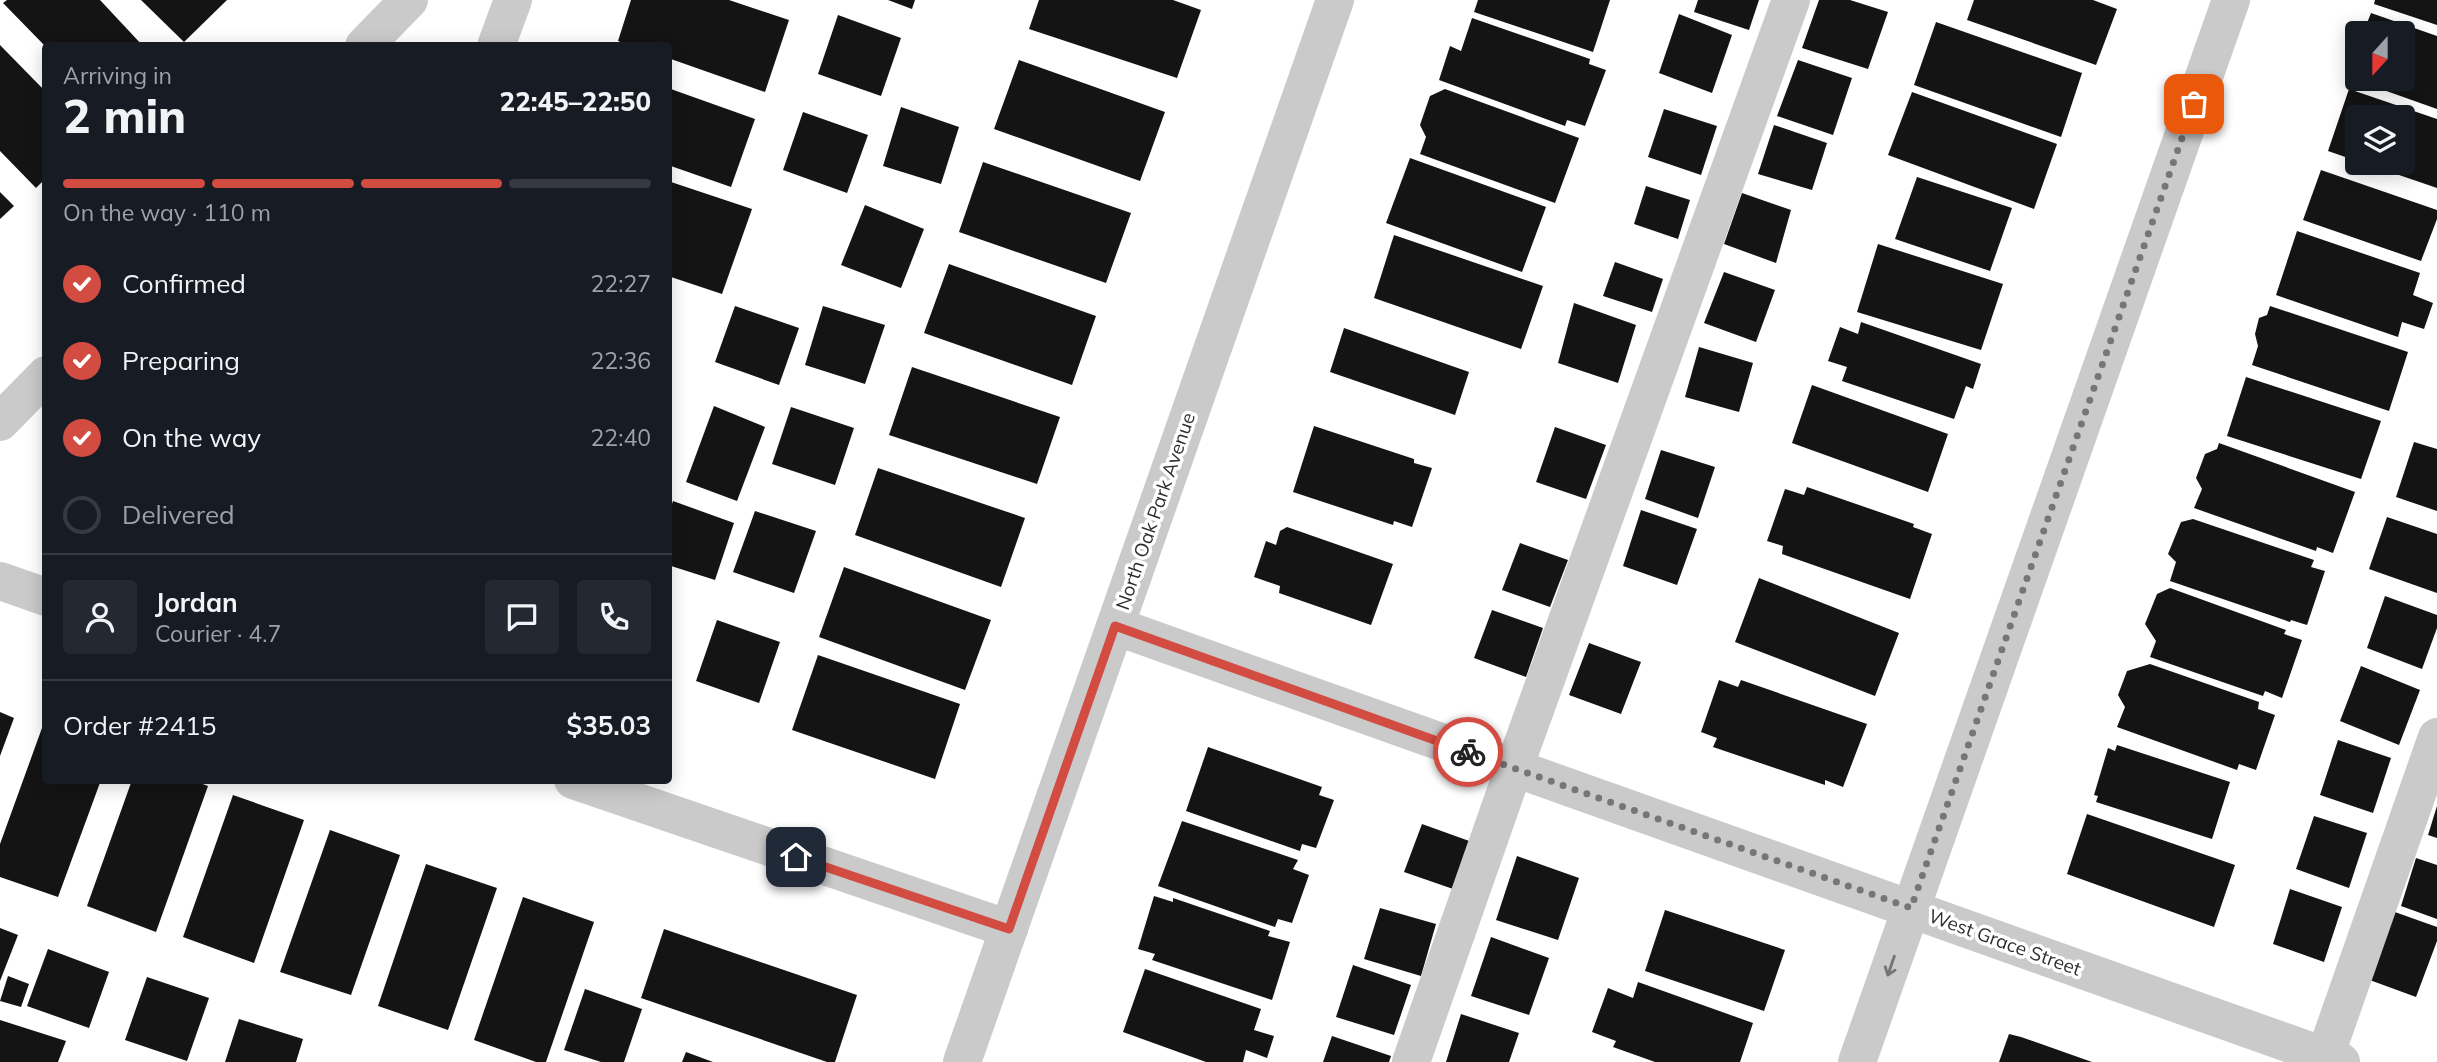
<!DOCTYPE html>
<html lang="en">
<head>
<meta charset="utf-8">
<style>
  :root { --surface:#171b24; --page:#242831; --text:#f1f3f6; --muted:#9ea1a6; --line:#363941; --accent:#d24c42 }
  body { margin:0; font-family:Mulish,sans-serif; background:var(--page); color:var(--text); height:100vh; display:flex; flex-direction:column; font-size:26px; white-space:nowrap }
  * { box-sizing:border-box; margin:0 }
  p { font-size:23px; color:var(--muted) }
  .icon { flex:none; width:38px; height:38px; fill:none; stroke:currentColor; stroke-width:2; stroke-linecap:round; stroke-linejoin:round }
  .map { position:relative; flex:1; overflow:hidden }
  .drawer { position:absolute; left:42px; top:42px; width:630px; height:742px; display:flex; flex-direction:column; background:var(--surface); border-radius:7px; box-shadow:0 4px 18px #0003 }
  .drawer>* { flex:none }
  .needle { width:46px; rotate:201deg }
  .fabs { position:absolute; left:2345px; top:21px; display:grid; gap:14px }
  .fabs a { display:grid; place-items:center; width:70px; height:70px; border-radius:7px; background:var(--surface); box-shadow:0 4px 18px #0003; font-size:35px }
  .pin { position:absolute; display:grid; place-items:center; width:60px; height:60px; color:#fff; margin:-30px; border-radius:14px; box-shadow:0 4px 10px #0006 }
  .courier { position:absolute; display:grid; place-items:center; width:70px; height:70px; margin:-35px; border:5px solid #d24c42; border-radius:50%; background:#fff; color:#222; box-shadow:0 2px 9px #0007 }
  .head em { font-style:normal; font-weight:800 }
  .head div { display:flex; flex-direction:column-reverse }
  .head { display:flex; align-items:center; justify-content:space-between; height:119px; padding:0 21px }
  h1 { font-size:46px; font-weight:800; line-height:52px }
  .bar { display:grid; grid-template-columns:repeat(4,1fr); gap:10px 7px; align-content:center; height:84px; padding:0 21px }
  .bar i { height:9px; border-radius:5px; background:var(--line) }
  .bar .current { background:var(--accent) }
  .bar p { grid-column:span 4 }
  .line { display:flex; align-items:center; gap:18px; padding:0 21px; border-top:2px solid var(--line) }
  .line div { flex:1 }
  .round { display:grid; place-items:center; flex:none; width:74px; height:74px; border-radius:7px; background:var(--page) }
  ol { padding:0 21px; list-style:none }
  li { display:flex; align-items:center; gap:21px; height:77px }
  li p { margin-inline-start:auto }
  li .icon { padding:7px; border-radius:50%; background:var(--accent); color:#fff; stroke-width:4 }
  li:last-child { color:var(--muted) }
  li i { width:38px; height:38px; border:4px solid var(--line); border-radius:50% }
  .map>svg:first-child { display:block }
  .building { fill:#141414 }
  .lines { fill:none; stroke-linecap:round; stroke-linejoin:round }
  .minor { stroke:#cacaca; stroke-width:38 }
  .oneway { stroke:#747474 }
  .done { stroke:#767676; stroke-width:7; stroke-dasharray:0 12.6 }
  .route { stroke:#d24c42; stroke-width:9 }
  .labels { text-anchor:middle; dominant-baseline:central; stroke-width:7; stroke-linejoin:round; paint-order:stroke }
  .street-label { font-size:19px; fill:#2d2d2d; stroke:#fff }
</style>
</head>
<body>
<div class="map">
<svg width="2437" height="1062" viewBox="0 0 2437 1062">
  <rect width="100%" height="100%" fill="#fff"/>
  <g class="building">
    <path d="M7 0H100L143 46H45L3 3Z"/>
    <path d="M141 0H227L184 42Z"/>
    <path d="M631 0H729L789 20 765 92 668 58V46H631L618 41Z"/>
    <path d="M888 0H915L912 9Z"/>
    <path d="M1039 0H1173L1201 10 1177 78 1029 29Z"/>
    <path d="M1478 0H1610L1593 52 1474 12Z"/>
    <path d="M1698 0H1759L1749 30 1694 12Z"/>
    <path d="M1819 0H1850L1888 12 1868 69 1802 48Z"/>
    <path d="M1974 0H2093L2117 9 2096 65 1967 20Z"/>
    <path d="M2375 0H2437V25L2374 4Z"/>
    <path d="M2371 13 2437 36V109L2347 77 2357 49V79H2403V33H2363Z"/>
    <path d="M1679 14 1732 35 1712 93 1659 73Z"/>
    <path d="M838 15 901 38 881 96 818 74Z"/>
    <path d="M1472 18 1590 59 1589 64 1606 70 1585 126 1567 120 1565 126 1439 80 1450 46 1461 51Z"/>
    <path d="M1936 22 2082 73 2061 137 1914 85Z"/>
    <path d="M0 45 46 92V178L36 188 0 151Z"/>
    <path d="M1019 60 1165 112 1140 181 994 129Z"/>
    <path d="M1798 60 1852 78 1833 135 1777 116Z"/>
    <path d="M668 88 755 119 731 187 668 165Z"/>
    <path d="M1445 89 1579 138 1555 203 1420 154 1426 137 1420 125 1430 96Z"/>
    <path d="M2349 89 2437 119V188L2364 163H2403V117H2357V161L2328 151Z"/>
    <path d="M1912 92 2057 144 2034 209 1888 155Z"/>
    <path d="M901 107 959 127 941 184 883 166Z"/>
    <path d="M1664 109 1717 126 1701 175 1648 157Z"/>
    <path d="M803 112 868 135 847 193 783 170Z"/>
    <path d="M1774 125 1827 143 1812 190 1758 174Z"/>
    <path d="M1410 158 1546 207 1522 272 1386 223Z"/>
    <path d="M983 162 1131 213 1106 283 959 232Z"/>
    <path d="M2321 170 2437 210V219L2421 261 2303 220Z"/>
    <path d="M1917 177 2012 208 1990 271 1895 239Z"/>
    <path d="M668 181 752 209 722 294 668 276Z"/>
    <path d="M1646 186 1690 200 1678 239 1634 224Z"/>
    <path d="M0 192 14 206 0 219Z"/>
    <path d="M1742 193 1791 210 1776 263 1724 244Z"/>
    <path d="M865 205 924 229 901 288 841 265Z"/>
    <path d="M2297 231 2420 273 2413 295 2433 303 2424 329 2402 322 2398 337 2276 295Z"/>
    <path d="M1394 235 1543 286 1521 349 1374 298Z"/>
    <path d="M1878 244 2003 284 1981 350 1857 312Z"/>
    <path d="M1615 262 1663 279 1652 312 1603 296Z"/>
    <path d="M949 264 1096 316 1072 385 924 333Z"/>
    <path d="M1724 272 1775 290 1756 342 1704 323Z"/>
    <path d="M1574 303 1636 325 1618 383 1558 363Z"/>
    <path d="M735 306 799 328 779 385 715 362Z"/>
    <path d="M823 306 885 325 865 384 805 365Z"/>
    <path d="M2270 306 2408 352 2389 411 2252 365 2258 346 2255 334 2259 318 2267 315Z"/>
    <path d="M1861 322 1981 364 1973 389 1966 386 1954 419 1842 381 1847 367 1828 361 1840 327 1858 334Z"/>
    <path d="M1344 328 1469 372 1455 415 1330 372Z"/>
    <path d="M1699 347 1753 363 1739 412 1685 397Z"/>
    <path d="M912 367 1060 417 1037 484 889 435Z"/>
    <path d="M2246 377 2381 421 2361 479 2227 436Z"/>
    <path d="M1812 385 1948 434 1928 492 1792 443Z"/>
    <path d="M714 406 765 427 737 501 686 482Z"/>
    <path d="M791 407 854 428 835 485 772 464Z"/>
    <path d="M1314 426 1414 459V463L1432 468 1412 527 1394 521 1393 525 1293 492Z"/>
    <path d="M1555 427 1606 445 1586 499 1536 482Z"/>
    <path d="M2414 442 2437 449V511L2396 497Z"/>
    <path d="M2219 443 2355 492 2333 553 2317 547 2316 551 2194 508 2202 489 2196 478 2205 454 2217 449Z"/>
    <path d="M1661 450 1715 467 1698 518 1645 499Z"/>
    <path d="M878 468 1025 518 1001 587 855 535Z"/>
    <path d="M1807 487 1914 524 1913 527 1932 534 1910 599 1782 554 1783 546 1767 541 1785 489 1804 495Z"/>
    <path d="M673 501 734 523 715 580 668 565V515Z"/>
    <path d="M1641 510 1697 529 1677 585 1623 566Z"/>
    <path d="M755 511 816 531 794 593 733 572Z"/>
    <path d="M2387 517 2437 534V593L2369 569Z"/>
    <path d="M2193 519 2314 560 2311 567 2325 571 2307 625 2291 620 2290 622 2170 581 2176 562 2168 554 2181 522Z"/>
    <path d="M1287 527 1393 564 1371 625 1279 593 1280 586 1254 577 1266 541 1276 545 1280 531Z"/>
    <path d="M1520 543 1568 560 1550 607 1502 590Z"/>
    <path d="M844 567 991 620 965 690 819 637Z"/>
    <path d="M1759 578 1899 633 1875 696 1735 642Z"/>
    <path d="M2170 588 2286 630 2284 634 2302 640 2282 698 2265 691 2263 696 2150 657 2156 641 2145 624 2157 594Z"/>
    <path d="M2385 596 2437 615V628L2422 669 2367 648Z"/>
    <path d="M1492 610 1543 628 1526 677 1474 658Z"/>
    <path d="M717 620 780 642 759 703 696 681Z"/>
    <path d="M1589 643 1641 662 1621 714 1569 695Z"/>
    <path d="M818 655 960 704 935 779 792 730Z"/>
    <path d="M2150 664 2259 702 2258 709 2275 715 2256 770 2239 764 2237 770 2117 727 2125 707 2118 695 2127 671Z"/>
    <path d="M2361 666 2420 690 2399 745 2340 721Z"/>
    <path d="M1719 680 1738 687 1741 680 1867 724 1843 787 1825 780V785L1713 747 1717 738 1701 732Z"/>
    <path d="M0 712 14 718 0 756Z"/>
    <path d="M42 728 46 729V780H101L58 897 0 877V844Z"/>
    <path d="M2338 740 2391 758 2373 813 2320 795Z"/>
    <path d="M2117 745 2230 782 2212 839 2096 802 2098 796 2094 795 2108 748 2115 751Z"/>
    <path d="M1208 747 1322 787 1319 795 1334 800 1316 848 1302 844 1300 851 1186 811Z"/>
    <path d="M132 780H192L208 786 156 932 87 906Z"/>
    <path d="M233 795 304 820 254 963 183 937Z"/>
    <path d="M2437 806V838L2428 835Z"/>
    <path d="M2087 814 2235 865 2214 927 2067 874Z"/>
    <path d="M2314 816 2367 833 2349 888 2296 869Z"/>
    <path d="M1182 821 1298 860 1293 869 1309 875 1292 923 1278 919 1275 927 1158 886Z"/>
    <path d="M1422 824 1472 842 1456 890 1404 872Z"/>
    <path d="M330 830 400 855 351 995 280 972Z"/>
    <path d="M1517 856 1579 878 1558 940 1496 920Z"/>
    <path d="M2416 858 2437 865V919L2401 906Z"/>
    <path d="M426 864 497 888 448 1030 378 1006Z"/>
    <path d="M2290 889 2342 907 2324 962 2273 944Z"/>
    <path d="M1154 896 1173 902V898L1270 931 1268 936 1290 942 1272 1000 1152 960 1155 954 1138 949Z"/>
    <path d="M523 897 594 922 546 1062H536L474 1040Z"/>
    <path d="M1380 908 1436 924 1421 976 1364 959Z"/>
    <path d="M1665 910 1785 950 1764 1011 1645 971Z"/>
    <path d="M2392 911 2437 927V941L2416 997 2367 979Z"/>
    <path d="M0 928 18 935 0 981Z"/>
    <path d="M664 929 857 995 835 1062H827L641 998Z"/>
    <path d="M1491 937 1549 958 1529 1015 1471 996Z"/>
    <path d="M48 949 109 972 89 1028 27 1006Z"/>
    <path d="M1353 965 1411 985 1394 1035 1336 1017Z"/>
    <path d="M1145 969 1261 1009 1254 1030 1274 1036 1267 1058 1246 1050 1243 1062H1206L1123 1032Z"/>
    <path d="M8 976 29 984 21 1007 0 1001Z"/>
    <path d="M147 977 209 998 187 1061 125 1040Z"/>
    <path d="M1638 982 1753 1023 1740 1062H1655L1613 1047 1616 1041 1592 1032 1608 988 1633 998Z"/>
    <path d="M585 989 642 1009 624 1062H601L564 1050Z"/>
    <path d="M1461 1014 1519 1033 1509 1062H1446Z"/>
    <path d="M239 1019 303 1039 296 1062H225Z"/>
    <path d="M0 1020 66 1041 58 1062H0Z"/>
    <path d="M2009 1034 2021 1037 2092 1062H1999Z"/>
    <path d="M1332 1036 1391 1056 1389 1062H1323Z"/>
    <path d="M686 1052 713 1062H682Z"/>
  </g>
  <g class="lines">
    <g class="minor">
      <path d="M364 46 409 0"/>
      <path d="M496 46 513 0"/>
      <path d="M0 422 46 375"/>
      <path d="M0 581 46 597"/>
      <path d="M1115 626 2341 1062"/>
      <path d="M573 780 1009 929"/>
      <path d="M962 1062 1335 0"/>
      <path d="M1411 1062 1514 768 1791 0"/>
      <path d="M1857 1062 2231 0"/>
      <path d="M2323 1062 2437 737"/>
    </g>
  </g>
  <defs><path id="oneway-shaft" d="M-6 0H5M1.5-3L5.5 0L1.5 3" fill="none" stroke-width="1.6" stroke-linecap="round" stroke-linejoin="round" transform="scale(1.75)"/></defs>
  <use class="oneway" href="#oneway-shaft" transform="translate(1891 966) rotate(109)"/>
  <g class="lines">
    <path class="done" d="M1468 752 1911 908 2194 104"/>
    <path class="route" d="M796 857 1009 929 1115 626 1468 752"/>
  </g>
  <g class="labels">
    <g class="street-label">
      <text transform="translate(1155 511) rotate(-71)">North Oak Park Avenue</text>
      <text transform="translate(2005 942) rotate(20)">West Grace Street</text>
    </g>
  </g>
</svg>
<div class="fabs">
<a><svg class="needle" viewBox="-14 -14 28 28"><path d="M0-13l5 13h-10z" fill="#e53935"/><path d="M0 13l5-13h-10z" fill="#9ea1a6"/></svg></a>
<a><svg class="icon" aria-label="layers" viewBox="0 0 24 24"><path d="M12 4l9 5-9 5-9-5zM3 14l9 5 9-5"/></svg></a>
</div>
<div class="pin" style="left:2194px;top:104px;background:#ea580c"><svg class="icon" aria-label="bag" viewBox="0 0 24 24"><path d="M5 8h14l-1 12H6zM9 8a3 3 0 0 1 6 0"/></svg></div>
<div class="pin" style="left:796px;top:857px;background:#1f2937"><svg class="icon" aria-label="home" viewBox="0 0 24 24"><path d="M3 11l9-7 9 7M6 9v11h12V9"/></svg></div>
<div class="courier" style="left:1468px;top:752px"><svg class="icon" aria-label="bike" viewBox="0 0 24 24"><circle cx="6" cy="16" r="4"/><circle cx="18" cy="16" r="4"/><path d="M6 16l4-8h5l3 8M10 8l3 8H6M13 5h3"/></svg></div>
<section class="drawer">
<div class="head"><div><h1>2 min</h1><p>Arriving in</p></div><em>22:45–22:50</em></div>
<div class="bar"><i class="current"></i><i class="current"></i><i class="current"></i><i></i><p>On the way · 110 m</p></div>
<ol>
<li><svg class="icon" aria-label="check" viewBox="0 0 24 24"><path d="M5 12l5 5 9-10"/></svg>Confirmed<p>22:27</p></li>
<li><svg class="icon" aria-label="check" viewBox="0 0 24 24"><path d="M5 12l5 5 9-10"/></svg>Preparing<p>22:36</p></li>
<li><svg class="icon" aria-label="check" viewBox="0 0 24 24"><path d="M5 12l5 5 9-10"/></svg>On the way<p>22:40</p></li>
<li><i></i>Delivered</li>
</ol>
<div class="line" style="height:126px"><a class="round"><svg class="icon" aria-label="person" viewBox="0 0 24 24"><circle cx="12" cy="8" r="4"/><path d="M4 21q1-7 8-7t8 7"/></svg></a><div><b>Jordan</b><p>Courier · 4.7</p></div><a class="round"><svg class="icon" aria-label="chat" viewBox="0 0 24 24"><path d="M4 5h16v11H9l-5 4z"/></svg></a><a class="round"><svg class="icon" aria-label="phone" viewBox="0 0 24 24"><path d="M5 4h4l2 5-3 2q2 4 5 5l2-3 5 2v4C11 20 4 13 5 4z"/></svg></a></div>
<div class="line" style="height:91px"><div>Order #2415</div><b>$35.03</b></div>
</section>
</div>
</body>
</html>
